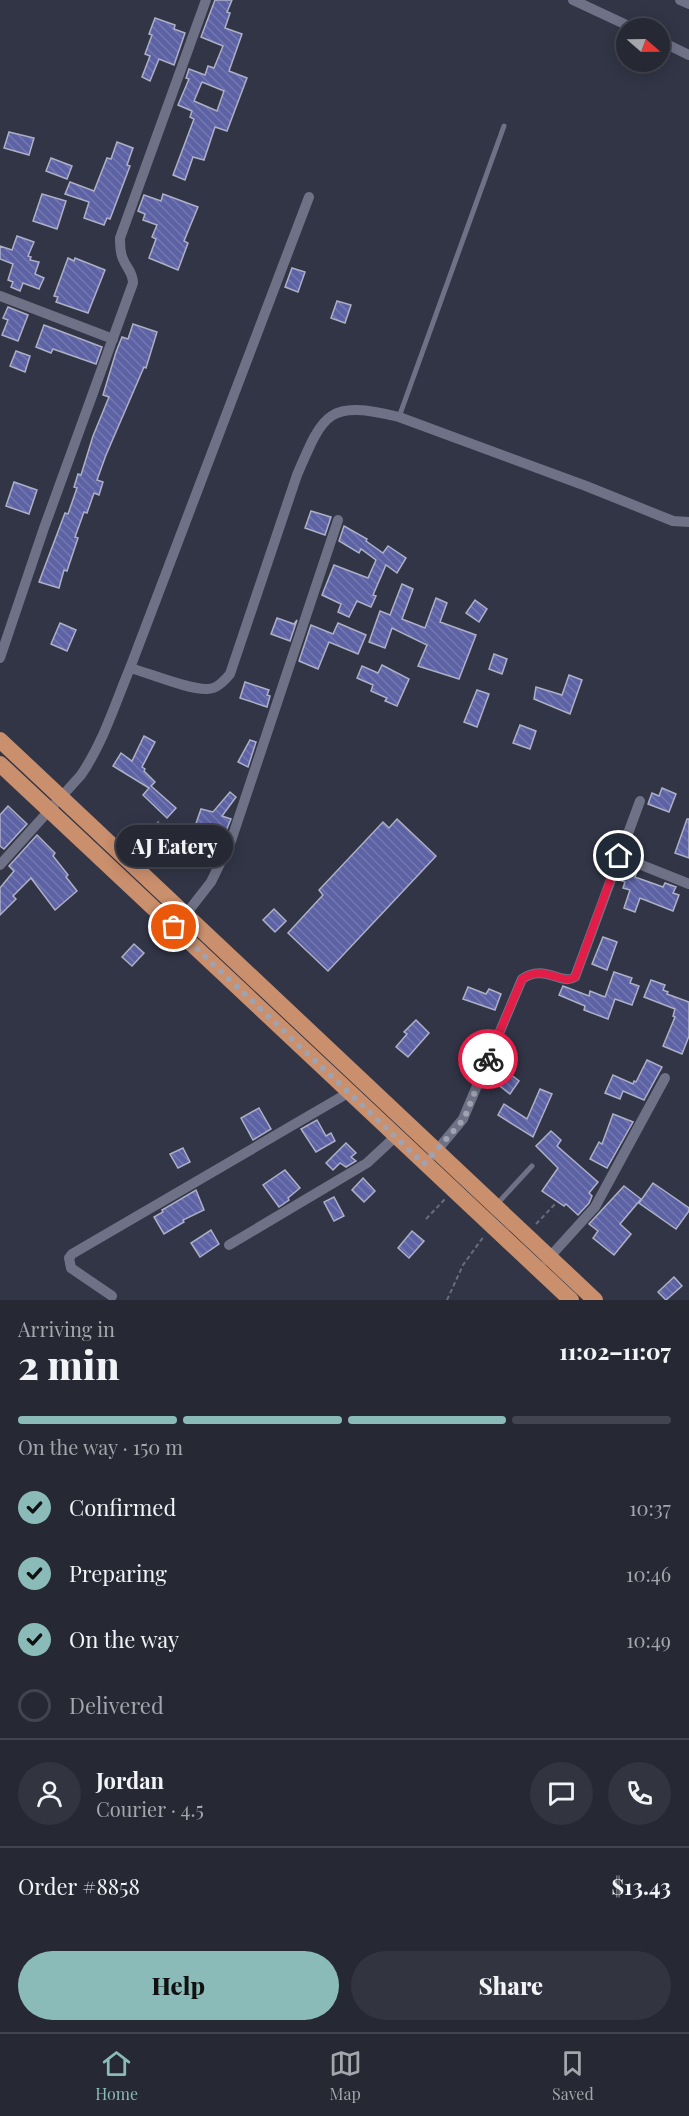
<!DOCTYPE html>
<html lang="en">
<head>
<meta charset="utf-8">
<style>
  :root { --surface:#262834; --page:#323440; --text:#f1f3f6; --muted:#a4a6ac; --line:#42444f; --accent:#8bbbb9 }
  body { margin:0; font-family:"Playfair Display",serif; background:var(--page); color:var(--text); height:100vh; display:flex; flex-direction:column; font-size:22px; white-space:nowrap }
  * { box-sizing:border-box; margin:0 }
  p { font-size:20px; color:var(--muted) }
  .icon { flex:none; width:33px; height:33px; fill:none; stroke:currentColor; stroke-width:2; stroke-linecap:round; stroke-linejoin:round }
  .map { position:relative; height:1300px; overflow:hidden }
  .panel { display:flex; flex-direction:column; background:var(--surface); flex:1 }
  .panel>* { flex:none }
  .needle { width:39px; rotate:110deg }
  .buttons { position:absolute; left:616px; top:18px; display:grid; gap:12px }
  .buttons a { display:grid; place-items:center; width:54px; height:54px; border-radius:50%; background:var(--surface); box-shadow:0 3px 15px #0003,0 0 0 2px var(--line); font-size:30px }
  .pin { position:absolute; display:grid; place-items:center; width:51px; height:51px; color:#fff; margin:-26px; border:3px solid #fff; border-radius:50%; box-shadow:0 2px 6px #0007 }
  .courier { position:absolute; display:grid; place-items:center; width:60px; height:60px; margin:-30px; border:4px solid #e11d48; border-radius:50%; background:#fff; color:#222; box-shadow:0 2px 8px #0007 }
  .bubble { position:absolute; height:42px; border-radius:21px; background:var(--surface); box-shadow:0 3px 15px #0003,0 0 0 2px var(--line); font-size:20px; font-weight:800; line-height:42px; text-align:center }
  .headline em { font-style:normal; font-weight:800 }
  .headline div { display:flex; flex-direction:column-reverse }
  .headline { display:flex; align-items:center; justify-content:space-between; height:102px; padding:0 18px }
  h1 { font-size:39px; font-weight:800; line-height:45px }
  .bar { display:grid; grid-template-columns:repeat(4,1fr); gap:9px 6px; align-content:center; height:72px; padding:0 18px }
  .bar i { height:8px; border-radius:4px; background:var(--line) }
  .bar .active { background:var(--accent) }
  .bar p { grid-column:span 4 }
  .line { display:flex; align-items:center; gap:15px; padding:0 18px; border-top:2px solid var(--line) }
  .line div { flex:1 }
  .round { display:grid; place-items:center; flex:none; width:63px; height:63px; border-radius:32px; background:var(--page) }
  ol { padding:0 18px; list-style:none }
  li { display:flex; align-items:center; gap:18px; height:66px }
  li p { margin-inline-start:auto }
  li .icon { padding:6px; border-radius:50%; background:var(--accent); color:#111; stroke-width:4 }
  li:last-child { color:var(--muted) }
  li i { width:33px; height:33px; border:3px solid var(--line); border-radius:50% }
  .primary-button { display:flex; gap:12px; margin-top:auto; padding:12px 18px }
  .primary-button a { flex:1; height:69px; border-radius:36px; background:var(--accent); color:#111; font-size:24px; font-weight:800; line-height:69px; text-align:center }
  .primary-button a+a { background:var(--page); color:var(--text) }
  .menu { display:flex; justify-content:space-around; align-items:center; height:84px; border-top:2px solid var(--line); background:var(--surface); font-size:16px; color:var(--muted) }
  .menu a { display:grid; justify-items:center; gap:3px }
  .menu .active { color:var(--accent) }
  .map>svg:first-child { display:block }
  .building { fill:url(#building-back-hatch); stroke:#adb0c6; stroke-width:1.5; fill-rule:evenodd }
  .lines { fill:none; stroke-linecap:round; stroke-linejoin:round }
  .path { stroke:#696c7b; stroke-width:2; stroke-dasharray:4.5 3; stroke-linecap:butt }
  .service { stroke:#6f7286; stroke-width:5 }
  .minor { stroke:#6f7286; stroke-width:10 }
  .trunk { stroke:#ca8f6c; stroke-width:16 }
  .done { stroke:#a0a2af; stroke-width:6; stroke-dasharray:0 10.8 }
  .route { stroke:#e11d48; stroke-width:8 }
</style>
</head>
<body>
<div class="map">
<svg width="689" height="1300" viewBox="0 0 689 1300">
  <defs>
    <pattern id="building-back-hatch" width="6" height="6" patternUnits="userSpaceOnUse" patternTransform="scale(1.5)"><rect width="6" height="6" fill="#5d62a4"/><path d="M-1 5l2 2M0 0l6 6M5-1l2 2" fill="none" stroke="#7478b1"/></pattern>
  </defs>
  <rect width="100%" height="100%" fill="#323546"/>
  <g class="building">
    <path d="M215 0H232L227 12 230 13 225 28 242 34 229 71 247 78 227 131 215 127 204 160 193 157 185 180 173 175 194 119 190 117 192 111 178 105 189 79 186 78 189 69 205 75 208 66 214 68 223 46 201 37ZM202 82 224 91 217 111 194 101Z"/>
    <path d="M155 18 175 25 174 29 185 33 174 65 159 59 150 81 142 77 150 56 145 54 152 35 149 34Z"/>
    <path d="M9 132 34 138 29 155 4 148Z"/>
    <path d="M117 142 133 148 127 165 130 166 110 219 107 218 104 225 84 218 89 202 65 194 70 182 94 191 107 158 111 159Z"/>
    <path d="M51 158 72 166 67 179 46 171Z"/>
    <path d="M42 194 66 201 57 229 33 221Z"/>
    <path d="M163 194 198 207 184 241 188 243 178 270 149 258 156 239 152 237 157 225 143 220 145 214 138 211 144 195 161 201Z"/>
    <path d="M17 236 34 242 28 256 31 257 30 260 39 262 35 274 44 278 39 289 23 283 20 291 11 287 13 282 8 280 13 264 0 259V246L12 250Z"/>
    <path d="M68 258 74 261 75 258 105 270 88 313 56 302 58 297 54 296Z"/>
    <path d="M292 268 305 272 298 292 285 287Z"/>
    <path d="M337 301 351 305 345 323 331 318Z"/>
    <path d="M8 307 28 315 18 341 2 335 8 320 3 318Z"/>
    <path d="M133 324 157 332 146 368 144 367 106 455 97 480 103 482 99 495 94 493 87 513 84 512 75 537 78 538 67 571 64 570 59 588 39 582 65 513 68 514 77 488 74 487 78 474 81 475 93 436 109 397 103 395 116 352 122 337 128 339Z"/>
    <path d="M44 325 102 347 96 364 53 349 51 353 36 347Z"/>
    <path d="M16 351 30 356 25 372 10 366Z"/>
    <path d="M14 482 37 490 29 514 6 506Z"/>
    <path d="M311 511 331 517 325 535 305 528Z"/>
    <path d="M344 526 367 539 366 541 383 553 388 546 406 558 397 573 386 565 373 595 376 596 371 607 357 601 349 617 338 612 341 604 322 595 334 565 368 578 376 560 361 549 359 553 339 541Z"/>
    <path d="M402 584 413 589 402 619 425 628 436 598 447 603 440 622 476 635 459 679 418 666 427 645 392 628 385 648 369 642 380 611 390 615Z"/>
    <path d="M475 600 487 609 479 622 466 613Z"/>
    <path d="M277 618 294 624 297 620 290 641 271 634Z"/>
    <path d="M60 623 76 630 67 651 51 644Z"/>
    <path d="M338 623 366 635 358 654 329 642 318 669 299 661 311 625 333 634Z"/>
    <path d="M494 654 507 659 502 674 489 669Z"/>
    <path d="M382 665 409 679 397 706 385 701 387 698 371 691 373 685 357 678 362 666 378 673Z"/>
    <path d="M569 675 582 680 570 714 534 699 536 687 562 695Z"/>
    <path d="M245 682 269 690 267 695 270 696 267 707 240 698Z"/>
    <path d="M477 690 489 694 477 727 464 722Z"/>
    <path d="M520 725 536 731 530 749 513 743Z"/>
    <path d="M144 736 155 742 142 767 145 769 144 771 155 782 151 786 176 808 167 818 143 795 149 788 113 766 121 753 132 761Z"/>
    <path d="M250 740 256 742 248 767 238 762Z"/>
    <path d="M662 788 676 794 669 812 648 804 652 793 659 796Z"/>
    <path d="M230 792 236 797 222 816 231 819 215 857 207 851 203 865 184 858 201 809 213 812Z"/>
    <path d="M8 806 27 824 4 849 0 846V815Z"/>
    <path d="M397 819 436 856 328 971 288 933 323 895 319 890 383 822 389 828Z"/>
    <path d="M687 819H689V858L675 853Z"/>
    <path d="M37 835 55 853 53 856 68 875 66 877 77 891 55 910 31 878 13 896 16 899 0 915V888L14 871 9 866Z"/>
    <path d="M624 866 637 871 635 877 663 887 665 883 676 887 673 893 679 895 673 911 640 898 635 912 624 908 630 890 623 888 625 882 619 880Z"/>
    <path d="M274 909 286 921 275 932 263 920Z"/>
    <path d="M603 937 617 942 607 970 592 964Z"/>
    <path d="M134 944 144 953 132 966 122 957Z"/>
    <path d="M614 972 632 978 630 983 639 986 632 1005 615 999 608 1019 584 1010 585 1006 559 995 563 986 589 996 590 991 605 997Z"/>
    <path d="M651 980 665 985 663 990 668 992 667 994 689 1002V1036L682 1054 663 1046 675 1017 673 1016 675 1009 644 997Z"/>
    <path d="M468 987 486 994 489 989 501 994 495 1010 463 999Z"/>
    <path d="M416 1020 429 1033 408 1057 396 1047 407 1034 404 1032Z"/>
    <path d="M647 1060 662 1067 644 1100 623 1091 620 1099 605 1093 613 1075 633 1084 634 1081 636 1082Z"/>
    <path d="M505 1070 519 1081 510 1094 496 1083Z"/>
    <path d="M540 1089 552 1094 533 1137 498 1115 504 1104 527 1119Z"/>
    <path d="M259 1108 271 1129 253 1140 241 1118Z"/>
    <path d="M613 1114 633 1122 607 1168 590 1159 599 1142 602 1144Z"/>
    <path d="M317 1120 326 1136 331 1133 335 1141 316 1152 301 1129Z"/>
    <path d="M551 1131 561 1140 557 1146 598 1182 589 1193 592 1196 589 1203 578 1215 566 1204 564 1206 542 1191 558 1168 536 1146Z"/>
    <path d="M346 1143 356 1153 351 1157 356 1161 346 1167 340 1163 333 1170 326 1163Z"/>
    <path d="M183 1148 190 1162 178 1168 170 1154Z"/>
    <path d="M285 1170 300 1188 288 1198 289 1200 279 1207 263 1185Z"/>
    <path d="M363 1178 375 1191 364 1202 352 1190Z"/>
    <path d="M653 1183 689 1208V1211L676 1229 639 1203Z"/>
    <path d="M624 1186 641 1199 620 1224 631 1234 614 1255 593 1238 598 1231 589 1224Z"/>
    <path d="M196 1190 204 1210 183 1220 184 1222 164 1234 154 1217 163 1212 162 1210Z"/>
    <path d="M334 1197 344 1216 334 1221 324 1202Z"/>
    <path d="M211 1230 219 1244 200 1257 191 1243Z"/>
    <path d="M412 1231 424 1241 409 1258 398 1248Z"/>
    <path d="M674 1277 682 1286 666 1300 658 1292Z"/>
  </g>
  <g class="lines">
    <g class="path">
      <path d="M136 847 160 820"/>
      <path d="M426 1219 445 1199"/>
      <path d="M536 1224 557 1202"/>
      <path d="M447 1300 463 1265 484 1236"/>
    </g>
    <g class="service">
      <path d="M399 417 504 126"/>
      <path d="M497 1204 532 1166"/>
    </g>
    <g class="minor">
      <path d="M573 0 633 28"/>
      <path d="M680 0 689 4"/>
      <path d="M660 41 689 55"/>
      <path d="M0 296 113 339"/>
      <path d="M0 658 44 528 133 283C133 272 127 269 123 259 120 253 120 245 120 238L206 0"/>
      <path d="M130 668C149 673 189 690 207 689 217 689 224 681 230 674L297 475C324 412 328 400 399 417L586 486 673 521 689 522"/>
      <path d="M619 856 689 884"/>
      <path d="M0 865 81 775C103 743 115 704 130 668L309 197"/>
      <path d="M186 914 211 882 231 841 338 520"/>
      <path d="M433 1155 463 1119 522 979C544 963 562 986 575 977L640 801"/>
      <path d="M229 1245 367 1163 395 1137"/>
      <path d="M547 1260 595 1207 665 1078"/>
      <path d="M112 1296 71 1268 69 1258 72 1254 348 1093"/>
    </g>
    <g class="trunk">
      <path d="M0 740 595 1300"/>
      <path d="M0 764 571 1300"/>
    </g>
  </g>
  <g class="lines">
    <path class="done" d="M174 927 424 1164 464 1119 488 1059"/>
    <path class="route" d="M488 1059 522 979C544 963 562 986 575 977L619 856"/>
  </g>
</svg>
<div class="buttons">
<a><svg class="needle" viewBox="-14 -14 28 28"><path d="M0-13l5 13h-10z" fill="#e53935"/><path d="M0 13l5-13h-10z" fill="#a4a6ac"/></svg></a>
</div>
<div class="pin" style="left:174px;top:927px;background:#ea580c"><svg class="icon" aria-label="bag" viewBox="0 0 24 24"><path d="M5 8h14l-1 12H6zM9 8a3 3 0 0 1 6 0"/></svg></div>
<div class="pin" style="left:619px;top:856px;background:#1f2937"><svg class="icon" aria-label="home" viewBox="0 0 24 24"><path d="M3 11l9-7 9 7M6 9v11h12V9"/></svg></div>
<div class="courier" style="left:488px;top:1059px"><svg class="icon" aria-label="bike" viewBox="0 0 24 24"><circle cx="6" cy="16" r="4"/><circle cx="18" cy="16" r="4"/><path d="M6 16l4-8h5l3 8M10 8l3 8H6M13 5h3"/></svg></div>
<div class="bubble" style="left:116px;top:825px;width:117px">AJ Eatery</div>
</div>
<section class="panel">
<div class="headline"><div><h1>2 min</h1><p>Arriving in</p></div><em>11:02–11:07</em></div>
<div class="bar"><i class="active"></i><i class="active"></i><i class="active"></i><i></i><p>On the way · 150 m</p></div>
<ol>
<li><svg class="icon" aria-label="check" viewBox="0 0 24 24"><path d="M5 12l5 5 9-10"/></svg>Confirmed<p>10:37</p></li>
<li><svg class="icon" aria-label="check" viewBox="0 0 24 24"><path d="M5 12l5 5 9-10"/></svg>Preparing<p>10:46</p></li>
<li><svg class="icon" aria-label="check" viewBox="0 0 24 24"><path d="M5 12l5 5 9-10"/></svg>On the way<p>10:49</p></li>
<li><i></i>Delivered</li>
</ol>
<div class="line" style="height:108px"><a class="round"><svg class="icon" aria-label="person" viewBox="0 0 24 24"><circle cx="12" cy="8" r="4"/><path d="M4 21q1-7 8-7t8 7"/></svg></a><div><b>Jordan</b><p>Courier · 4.5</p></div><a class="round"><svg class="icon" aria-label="chat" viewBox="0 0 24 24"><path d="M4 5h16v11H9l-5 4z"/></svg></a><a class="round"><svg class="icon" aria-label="phone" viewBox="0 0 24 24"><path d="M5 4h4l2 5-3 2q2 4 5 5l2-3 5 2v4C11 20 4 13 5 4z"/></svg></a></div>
<div class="line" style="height:78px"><div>Order #8858</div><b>$13.43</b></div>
<div class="primary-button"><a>Help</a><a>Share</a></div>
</section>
<nav class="menu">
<a class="active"><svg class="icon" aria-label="home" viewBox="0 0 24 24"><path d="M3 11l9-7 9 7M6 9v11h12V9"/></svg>Home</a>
<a><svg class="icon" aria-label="map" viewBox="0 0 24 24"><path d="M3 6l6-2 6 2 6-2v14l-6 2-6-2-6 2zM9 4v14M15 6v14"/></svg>Map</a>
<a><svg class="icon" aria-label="saved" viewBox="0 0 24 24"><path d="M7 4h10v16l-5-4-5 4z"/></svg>Saved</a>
</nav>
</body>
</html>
